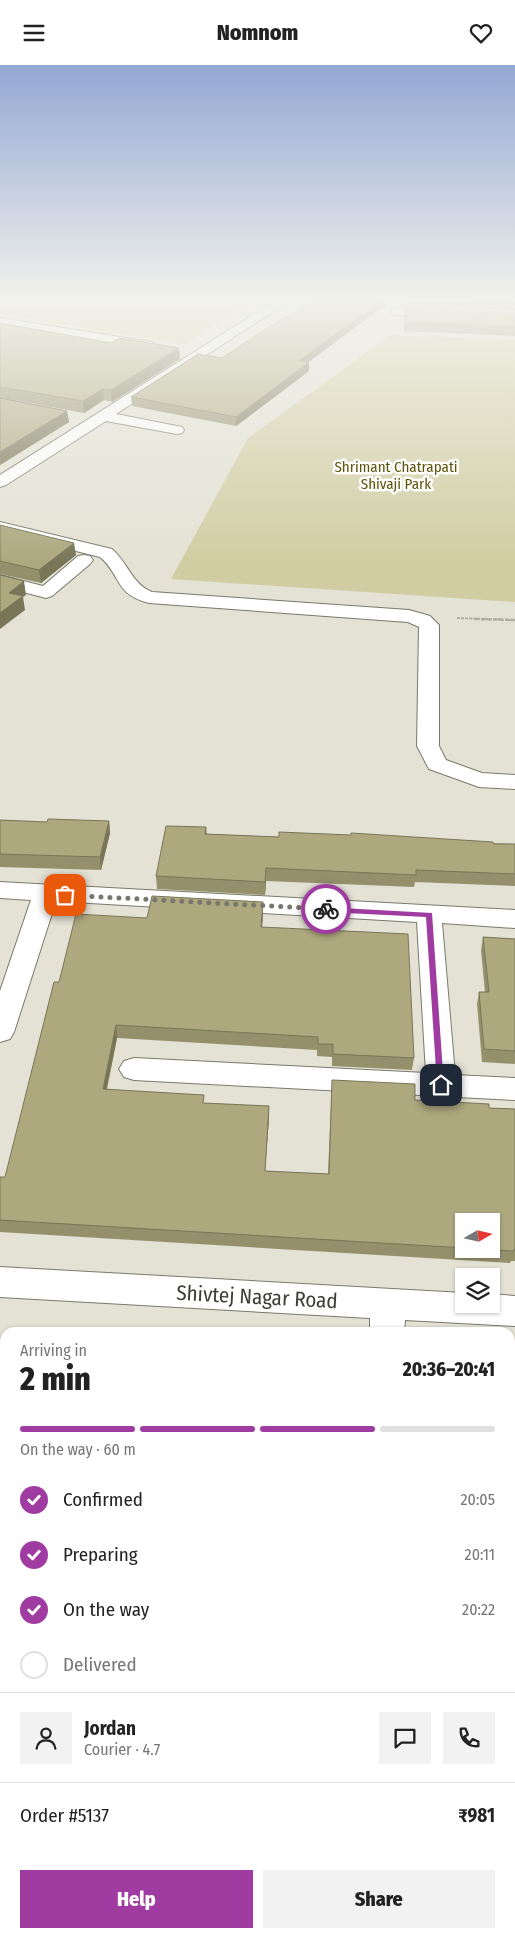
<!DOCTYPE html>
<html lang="en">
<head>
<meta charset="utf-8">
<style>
  :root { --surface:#fff; --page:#f2f2f2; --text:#222; --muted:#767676; --line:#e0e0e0; --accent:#a03ca1 }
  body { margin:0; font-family:"Fira Sans Condensed",sans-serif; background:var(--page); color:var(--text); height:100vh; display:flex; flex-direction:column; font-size:19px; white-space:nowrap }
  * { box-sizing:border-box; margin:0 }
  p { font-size:16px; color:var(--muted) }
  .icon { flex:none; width:28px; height:28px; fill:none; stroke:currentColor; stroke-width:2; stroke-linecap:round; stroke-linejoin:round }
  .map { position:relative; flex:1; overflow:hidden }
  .sheet { position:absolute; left:0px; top:1262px; width:515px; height:611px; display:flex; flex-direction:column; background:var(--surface); border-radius:15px 15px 0 0; box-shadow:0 1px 4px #0004 }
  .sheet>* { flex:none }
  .needle { width:32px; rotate:81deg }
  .controls { position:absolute; left:455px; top:1148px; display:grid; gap:10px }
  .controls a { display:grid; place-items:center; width:45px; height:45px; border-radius:0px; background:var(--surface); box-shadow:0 1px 4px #0004; font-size:25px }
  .pin { position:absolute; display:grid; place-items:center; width:42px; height:42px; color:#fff; margin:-21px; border-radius:10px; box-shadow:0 2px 8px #0006 }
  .courier { position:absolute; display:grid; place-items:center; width:50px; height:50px; margin:-25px; border:4px solid #a03ca1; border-radius:50%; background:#fff; color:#222; box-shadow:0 1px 6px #0007 }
  .head em { font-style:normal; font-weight:800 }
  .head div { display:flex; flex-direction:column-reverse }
  .head { display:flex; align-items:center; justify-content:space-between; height:85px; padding:0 20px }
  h1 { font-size:32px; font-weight:800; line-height:38px }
  .bar { display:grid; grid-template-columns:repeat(4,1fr); gap:8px 5px; align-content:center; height:60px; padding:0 20px }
  .bar i { height:6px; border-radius:4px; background:var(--line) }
  .bar .selected { background:var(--accent) }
  .bar p { grid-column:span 4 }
  .line { display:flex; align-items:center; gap:12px; padding:0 20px; border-top:1px solid var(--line) }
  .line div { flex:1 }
  .round { display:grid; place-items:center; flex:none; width:52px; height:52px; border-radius:0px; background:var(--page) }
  ol { padding:0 20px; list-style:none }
  li { display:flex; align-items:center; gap:15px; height:55px }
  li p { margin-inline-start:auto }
  li .icon { padding:5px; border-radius:50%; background:var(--accent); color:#fff; stroke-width:4 }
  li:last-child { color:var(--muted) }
  li i { width:28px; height:28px; border:2px solid var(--line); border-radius:50% }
  .primary-button { display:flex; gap:10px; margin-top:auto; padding:10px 20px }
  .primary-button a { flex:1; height:58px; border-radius:0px; background:var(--accent); color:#fff; font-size:20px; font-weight:800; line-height:58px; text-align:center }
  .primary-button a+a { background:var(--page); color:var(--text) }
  header { display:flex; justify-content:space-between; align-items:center; height:65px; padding:0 20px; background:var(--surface); font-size:22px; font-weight:800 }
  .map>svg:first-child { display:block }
  .green { fill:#d1cda2 }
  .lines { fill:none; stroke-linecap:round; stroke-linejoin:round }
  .minor-casing { stroke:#7a796c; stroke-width:2 }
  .path-far1 { stroke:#afaea3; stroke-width:2; stroke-dasharray:3 1; stroke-linecap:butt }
  .path { stroke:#afaea3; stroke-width:2.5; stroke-dasharray:4 2; stroke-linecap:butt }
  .minor { fill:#fff; fill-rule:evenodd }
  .wall { fill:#95906c; fill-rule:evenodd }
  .shaded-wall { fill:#797658 }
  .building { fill:#ada87e; stroke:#797658 }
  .route { fill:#a03ca1 }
  .done { stroke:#78776f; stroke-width:5; stroke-dasharray:0 9 }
  .labels { text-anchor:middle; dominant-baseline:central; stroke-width:5; stroke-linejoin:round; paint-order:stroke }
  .far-park-label { font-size:15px; fill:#5d550b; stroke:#fff }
  .near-street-label { font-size:21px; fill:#3e3d38; stroke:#fff }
</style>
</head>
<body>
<header><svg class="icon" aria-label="menu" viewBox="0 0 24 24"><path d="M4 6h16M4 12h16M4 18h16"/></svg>Nomnom<svg class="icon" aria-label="heart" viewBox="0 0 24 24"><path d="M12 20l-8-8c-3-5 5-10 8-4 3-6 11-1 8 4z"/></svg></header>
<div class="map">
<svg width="515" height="1873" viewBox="0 0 515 1873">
  <rect width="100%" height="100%" fill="#e3e2d4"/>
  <g class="green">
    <path d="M0 236H251L184 279 0 249Z"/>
    <path d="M391 270 515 275V537L171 514 248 373Z"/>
  </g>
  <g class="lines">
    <g class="minor-casing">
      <g id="minor">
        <path d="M275 236H289L116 349 182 362 184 365 182 368 177 369 106 356 6 420 0 422V410Z"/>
        <path d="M397 243 515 248V256L393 250 391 247 393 244Z"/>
        <path d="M0 253 152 277 158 281 152 285 0 261Z"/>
        <path d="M0 457 112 484C128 498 132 519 152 527L409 545 430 551 439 560V681L446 695 482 708 515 710V724L479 722 429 704 417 681 419 562 408 557 149 538C114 529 122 511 100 492L0 467Z"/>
        <path d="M84 490 90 491 93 495 90 499 52 531 46 533 0 521V510L43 521 78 491Z"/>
        <path d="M0 817 515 845V863L442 858 455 1010 515 1013V1035L134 1015 124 1012 119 1004 124 996 134 993 426 1008 417 857 56 836 14 967 10 974 0 977V926L31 835 0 833Z"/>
        <path d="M0 1202 464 1228V1239H491V1229L515 1231V1261L405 1255 404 1268H370V1253L0 1232Z"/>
        <rect x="411" y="1869" width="48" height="4"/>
      </g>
    </g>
    <path class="path-far1" d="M457 553 511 555"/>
    <path class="path" d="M475 554 515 555"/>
    <use href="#minor" class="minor"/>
  </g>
  <g class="wall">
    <path d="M404 236H515V246L404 241Z"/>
    <path d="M405 244 515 249V271L404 266Z"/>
    <path d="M290 251 309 297V306L236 361 132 341 131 332 222 293Z"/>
    <path d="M0 258 111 278 179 283 180 294 112 337 104 335 84 348 2 333 67 346 69 357 0 400Z"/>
    <path d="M0 460 76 490 41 518 0 509Z"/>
    <path d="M0 755 47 757 109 756 110 768 101 805 0 802Z"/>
    <path d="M206 762 207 769 279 772 515 779V821L415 817 414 822 266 816 265 830 157 824 156 811Z"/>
    <path d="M263 850 262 862 414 993 412 1005 332 1001V992L317 991V985L117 973 107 1024 204 1038 269 1041V1053L265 1106 328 1109 332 1015 415 1035 489 1043 515 1044V1196H511L510 1198 0 1167V1112H5L59 917 147 853ZM464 1156 491 1184H464Z"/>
    <path d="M483 872 515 874V999L482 997 477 939 479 927H485L481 885Z"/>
    <path d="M228 1869H364L362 1873H228Z"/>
  </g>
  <g class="shaded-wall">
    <path d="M381 236H391L299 304V296Z"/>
    <path d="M179 283 180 294 112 337 111 325Z"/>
    <path d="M309 297V306L236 361V352Z"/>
    <path d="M103 324 104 335 84 348 83 336Z"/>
    <path d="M67 346 69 357 0 400V387Z"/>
    <path d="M74 478 76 490 41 518 39 505Z"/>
    <path d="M24 516 26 530 23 532 25 545 0 564V548L9 528Z"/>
    <path d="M109 756 110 768 101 805 100 792Z"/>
    <path d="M266 803V816L265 830V817Z"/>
    <path d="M263 837V850L261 875V862Z"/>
    <path d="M116 960 117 973 104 1037 103 1024Z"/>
    <path d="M269 1041V1053L264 1118 265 1106Z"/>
    <path d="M5 1513V1550L0 1576V1538Z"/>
  </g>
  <g class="building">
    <path d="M313 236H381L299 296 309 297 236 352 131 332 198 289 222 293 286 251H290Z"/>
    <path d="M471 236H515V238Z"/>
    <path d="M405 244 515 249V262L405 257Z"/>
    <path d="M0 258 111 278 120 273 179 283 111 325 103 324 83 336 0 322Z"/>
    <path d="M0 333 67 346 0 387Z"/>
    <path d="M0 460 74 478 39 505 0 496Z"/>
    <path d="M0 510 24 516 9 528 23 531 0 548Z"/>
    <path d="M48 754 109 756 100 792 0 789V755L47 757Z"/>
    <path d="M166 761 206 762 205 769 279 772V767L351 770V768L493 777 494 779H515V809L416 805V810L266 803 265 817 156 811Z"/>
    <path d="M152 831 263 837 261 862 408 869 414 993 333 989V979H318V972L116 960 103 1024 204 1030 203 1038 269 1041 265 1106 329 1109 332 1015 415 1019V1035L489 1039V1043L515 1044V1184H514V1186L471 1184H491V1156H464V1183L0 1155V1112H5L54 917H59L76 849 147 853Z"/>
    <path d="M483 872 515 874V986L484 984 479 927H489Z"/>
    <path d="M0 1352H5V1513L0 1538Z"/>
    <rect x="228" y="1869" width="123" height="4"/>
  </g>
  <linearGradient id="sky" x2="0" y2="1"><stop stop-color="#94a8d4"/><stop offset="0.47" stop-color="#f2f2ec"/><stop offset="1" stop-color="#f2f2ec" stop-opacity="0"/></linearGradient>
  <rect width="515" height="498" fill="url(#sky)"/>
  <path class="route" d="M323 842 432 848 444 1022H438L437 1020 426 852 326 847 323 846Z"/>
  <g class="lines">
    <path class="done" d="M65 830 326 844"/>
  </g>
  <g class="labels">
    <g class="far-park-label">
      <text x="396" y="402">Shrimant Chatrapati<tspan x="396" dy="17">Shivaji Park</tspan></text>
    </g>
    <g class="near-street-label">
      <text transform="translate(257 1232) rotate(3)">Shivtej Nagar Road</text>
    </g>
  </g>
</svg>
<div class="controls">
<a><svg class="needle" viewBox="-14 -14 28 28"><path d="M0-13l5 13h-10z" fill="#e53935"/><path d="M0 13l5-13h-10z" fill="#767676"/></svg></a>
<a><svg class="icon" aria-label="layers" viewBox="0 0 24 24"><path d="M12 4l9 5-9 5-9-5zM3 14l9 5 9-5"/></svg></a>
</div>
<div class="pin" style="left:65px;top:830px;background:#ea580c"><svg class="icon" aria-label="bag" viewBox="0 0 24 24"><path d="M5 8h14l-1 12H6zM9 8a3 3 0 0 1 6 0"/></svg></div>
<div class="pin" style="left:441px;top:1020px;background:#1f2937"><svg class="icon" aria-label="home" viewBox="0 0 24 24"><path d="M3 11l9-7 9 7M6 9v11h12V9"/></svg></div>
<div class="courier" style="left:326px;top:844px"><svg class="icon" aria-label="bike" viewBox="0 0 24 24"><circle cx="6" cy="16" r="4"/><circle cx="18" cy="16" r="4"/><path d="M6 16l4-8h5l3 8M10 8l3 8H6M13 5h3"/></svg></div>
<section class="sheet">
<div class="head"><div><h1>2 min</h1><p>Arriving in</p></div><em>20:36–20:41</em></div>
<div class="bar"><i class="selected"></i><i class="selected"></i><i class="selected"></i><i></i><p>On the way · 60 m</p></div>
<ol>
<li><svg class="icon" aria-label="check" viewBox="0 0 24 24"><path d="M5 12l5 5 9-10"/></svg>Confirmed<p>20:05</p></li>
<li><svg class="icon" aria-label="check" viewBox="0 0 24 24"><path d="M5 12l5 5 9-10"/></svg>Preparing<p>20:11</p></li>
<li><svg class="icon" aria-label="check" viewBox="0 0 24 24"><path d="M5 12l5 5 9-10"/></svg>On the way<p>20:22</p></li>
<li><i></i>Delivered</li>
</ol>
<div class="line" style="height:90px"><a class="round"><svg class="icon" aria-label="person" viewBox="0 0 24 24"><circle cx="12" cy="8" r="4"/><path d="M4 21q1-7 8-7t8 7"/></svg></a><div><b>Jordan</b><p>Courier · 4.7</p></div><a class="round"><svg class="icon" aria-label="chat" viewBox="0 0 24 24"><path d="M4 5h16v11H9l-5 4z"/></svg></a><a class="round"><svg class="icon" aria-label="phone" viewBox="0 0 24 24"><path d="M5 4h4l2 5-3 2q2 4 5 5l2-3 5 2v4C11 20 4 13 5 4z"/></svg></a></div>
<div class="line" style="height:65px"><div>Order #5137</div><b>₹981</b></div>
<div class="primary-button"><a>Help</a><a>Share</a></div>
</section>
</div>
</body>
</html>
